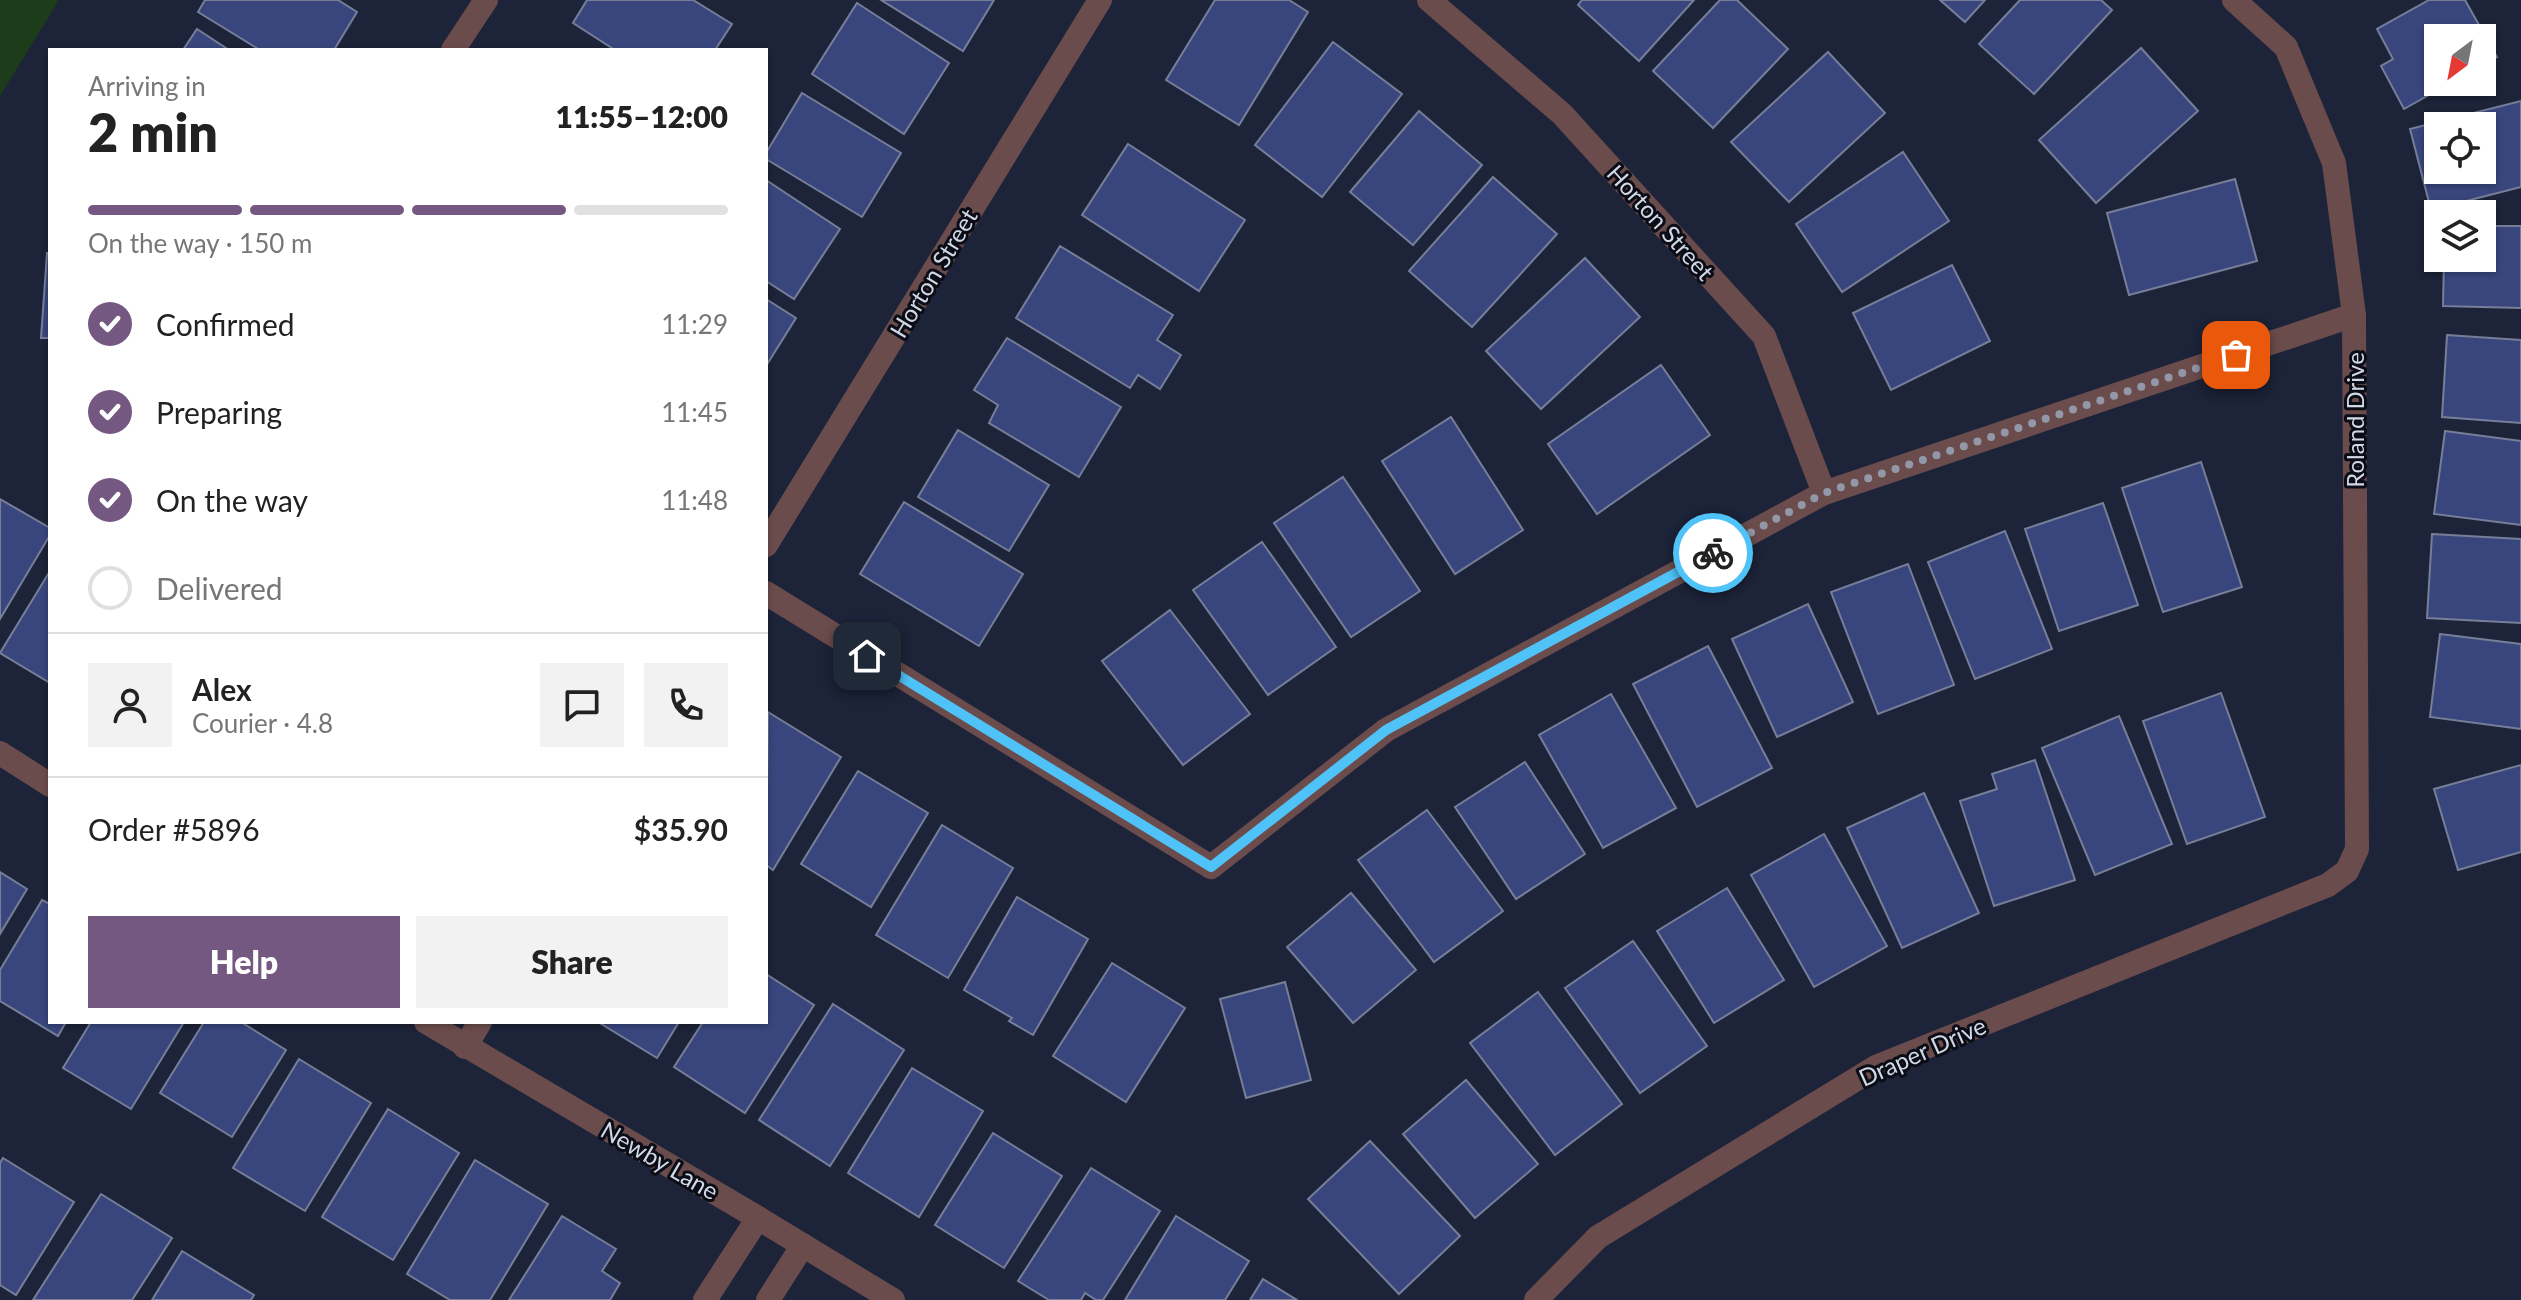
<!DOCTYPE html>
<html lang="en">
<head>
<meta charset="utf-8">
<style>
  :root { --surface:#fff; --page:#f2f2f2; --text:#222; --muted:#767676; --line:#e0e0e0; --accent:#755882 }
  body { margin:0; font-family:Lato,sans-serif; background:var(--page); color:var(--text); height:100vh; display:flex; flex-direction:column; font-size:30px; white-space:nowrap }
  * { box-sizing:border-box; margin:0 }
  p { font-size:26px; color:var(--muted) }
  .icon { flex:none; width:44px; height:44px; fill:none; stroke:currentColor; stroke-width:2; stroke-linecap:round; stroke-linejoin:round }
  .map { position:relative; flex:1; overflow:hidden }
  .details { position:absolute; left:48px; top:48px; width:720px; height:976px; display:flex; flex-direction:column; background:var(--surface); border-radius:0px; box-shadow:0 2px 6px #0004 }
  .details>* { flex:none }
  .needle { width:52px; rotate:212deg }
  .buttons { position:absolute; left:2424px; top:24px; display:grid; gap:16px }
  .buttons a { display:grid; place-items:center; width:72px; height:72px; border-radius:0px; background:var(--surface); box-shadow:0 2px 6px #0004; font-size:40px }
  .pin { position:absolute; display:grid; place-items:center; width:68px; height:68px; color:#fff; margin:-34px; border-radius:16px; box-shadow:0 4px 12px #0006 }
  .courier { position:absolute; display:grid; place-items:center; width:80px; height:80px; margin:-40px; border:6px solid #4fc3f7; border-radius:50%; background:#fff; color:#222; box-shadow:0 2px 10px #0007 }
  .head em { font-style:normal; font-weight:800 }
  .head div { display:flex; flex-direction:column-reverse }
  .head { display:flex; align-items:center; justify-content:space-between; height:136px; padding:0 40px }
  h1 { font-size:52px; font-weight:800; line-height:60px }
  .bar { display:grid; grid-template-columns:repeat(4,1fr); gap:12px 8px; align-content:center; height:96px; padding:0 40px }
  .bar i { height:10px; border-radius:6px; background:var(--line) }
  .bar .on { background:var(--accent) }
  .bar p { grid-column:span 4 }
  .line { display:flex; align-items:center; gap:20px; padding:0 40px; border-top:2px solid var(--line) }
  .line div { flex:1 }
  .round { display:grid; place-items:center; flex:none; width:84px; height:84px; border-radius:0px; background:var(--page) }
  ol { padding:0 40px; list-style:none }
  li { display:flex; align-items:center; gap:24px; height:88px }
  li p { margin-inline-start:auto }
  li .icon { padding:8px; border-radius:50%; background:var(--accent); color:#fff; stroke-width:4 }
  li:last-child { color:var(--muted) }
  li i { width:44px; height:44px; border:4px solid var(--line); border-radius:50% }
  .primary-button { display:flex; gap:16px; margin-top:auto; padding:16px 40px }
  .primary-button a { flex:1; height:92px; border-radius:0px; background:var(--accent); color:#fff; font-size:32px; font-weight:800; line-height:92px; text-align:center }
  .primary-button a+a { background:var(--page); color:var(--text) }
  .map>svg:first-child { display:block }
  .green { fill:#1d3c19 }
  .building { fill:#38467d; stroke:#767e98; stroke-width:2; fill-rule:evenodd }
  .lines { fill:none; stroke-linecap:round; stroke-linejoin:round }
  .minor { stroke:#6b4c4c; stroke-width:24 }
  .done { stroke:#9398a8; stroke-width:8; stroke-dasharray:0 14.4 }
  .route { stroke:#4fc3f7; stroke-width:10 }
  .labels { text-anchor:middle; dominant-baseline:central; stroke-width:6; stroke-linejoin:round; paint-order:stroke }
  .street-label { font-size:24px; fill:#d2d7e5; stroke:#0a0d16 }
</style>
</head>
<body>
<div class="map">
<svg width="2521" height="1300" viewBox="0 0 2521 1300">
  <rect width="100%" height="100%" fill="#1d2338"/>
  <path class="green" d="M0 0H59L0 96Z"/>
  <g class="building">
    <path d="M205 0H338L357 12 334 50H260L198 12Z"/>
    <path d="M587 0H693L732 24 715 50H615L573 23Z"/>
    <path d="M881 0H994L963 51Z"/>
    <path d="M1215 0H1289L1308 12 1239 125 1166 80Z"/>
    <path d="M1582 0H1694L1639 61 1578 5Z"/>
    <path d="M1720 0H1737L1788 49 1713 128 1653 71Z"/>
    <path d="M1940 0H1985L1965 22Z"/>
    <path d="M2020 0H2101L2112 10 2034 94 1979 44Z"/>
    <path d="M2429 0H2465L2497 57 2482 65V38H2438V82H2452L2404 109 2381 66 2393 59 2377 29Z"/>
    <path d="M857 3 949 63 904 134 812 74Z"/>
    <path d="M197 29 229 50H183Z"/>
    <path d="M1333 42 1402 94 1322 197 1255 145Z"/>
    <path d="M2141 48 2198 111 2096 203 2039 140Z"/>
    <path d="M1828 52 1885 113 1789 202 1731 142Z"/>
    <path d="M802 93 901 153 862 217 766 159V153Z"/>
    <path d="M2521 101V187L2431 210 2410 129ZM2438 126H2482V170H2438Z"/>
    <path d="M1419 111 1482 165 1413 245 1350 192Z"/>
    <path d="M1128 144 1245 220 1199 291 1082 215Z"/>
    <path d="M1903 152 1949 221 1842 292 1796 224Z"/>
    <path d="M1493 177 1557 234 1472 327 1409 271Z"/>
    <path d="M2235 179 2257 261 2129 295 2107 213Z"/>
    <path d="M766 180 840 229 794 299 766 281Z"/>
    <path d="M2482 226H2521V308L2443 306 2444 258H2482Z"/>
    <path d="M1060 246 1173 315 1157 340 1181 355 1160 389 1138 375 1130 388 1016 318Z"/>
    <path d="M47 253H50V338H41Z"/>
    <path d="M1585 258 1640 317 1541 409 1486 351Z"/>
    <path d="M1952 265 1990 341 1891 390 1853 313Z"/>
    <path d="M766 299 796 318 766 366Z"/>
    <path d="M2447 335 2521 340V423L2442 417Z"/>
    <path d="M1007 338 1121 407 1079 477 989 423 998 405 974 390Z"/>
    <path d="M1661 365 1710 435 1597 514 1548 444Z"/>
    <path d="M1451 417 1523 530 1455 574 1382 461Z"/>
    <path d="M958 430 1049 485 1009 551 918 497Z"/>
    <path d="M2445 431 2521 441V525L2434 514Z"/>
    <path d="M2201 462 2242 587 2163 612 2122 488Z"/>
    <path d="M1343 477 1420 591 1351 637 1274 523Z"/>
    <path d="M0 499 50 528V535L0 619Z"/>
    <path d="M904 502 1023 574 979 646 860 574Z"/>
    <path d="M2103 503 2138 605 2059 631 2025 529Z"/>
    <path d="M2005 531 2052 649 1975 679 1928 562Z"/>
    <path d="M2432 534 2521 539V623L2427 618Z"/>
    <path d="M1262 542 1336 647 1268 695 1193 590Z"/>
    <path d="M1908 564 1954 685 1878 714 1831 592Z"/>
    <path d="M50 571V683L0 653Z"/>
    <path d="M1808 604 1853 702 1777 737 1732 639Z"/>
    <path d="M1170 610 1250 714 1183 765 1102 661Z"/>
    <path d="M2440 634 2521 644V729L2430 717Z"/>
    <path d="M1708 646 1772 768 1697 807 1633 684Z"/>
    <path d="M2221 693 2265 817 2187 844 2143 721Z"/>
    <path d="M1611 694 1676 808 1603 848 1539 735Z"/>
    <path d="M768 712 841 757 773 870 766 865Z"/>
    <path d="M2119 716 2172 844 2095 875 2042 748Z"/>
    <path d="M2035 760 2075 880 1994 906 1960 801 1997 789 1992 774Z"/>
    <path d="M1525 762 1585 854 1516 899 1455 807Z"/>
    <path d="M2521 765V852L2458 870 2434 789Z"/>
    <path d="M858 771 928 813 871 907 801 864Z"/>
    <path d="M1924 793 1979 913 1902 948 1847 828Z"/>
    <path d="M1427 810 1503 911 1434 962 1358 860Z"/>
    <path d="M942 825 1013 868 948 978 876 935Z"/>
    <path d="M1824 834 1887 946 1814 987 1751 875Z"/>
    <path d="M0 872 27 889 0 934Z"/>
    <path d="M1727 888 1784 980 1714 1023 1657 931Z"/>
    <path d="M1351 893 1416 970 1353 1023 1287 947Z"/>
    <path d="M1017 897 1088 939 1033 1035 1009 1021 1012 1018 964 990Z"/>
    <path d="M42 900 50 904V1022H66L58 1036 0 1001V970Z"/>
    <path d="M1633 941 1707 1046 1640 1093 1565 988Z"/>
    <path d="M1112 963 1185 1008 1126 1102 1053 1056Z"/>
    <path d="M766 974 814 1005 745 1113 674 1067 703 1022H766Z"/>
    <path d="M1285 982 1311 1080 1246 1098 1220 999Z"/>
    <path d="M1538 992 1622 1104 1555 1155 1470 1043Z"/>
    <path d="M833 1004 904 1050 830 1166 759 1120Z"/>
    <path d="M91 1022H184L131 1109 63 1068Z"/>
    <path d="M204 1022H241L286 1050 232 1137 160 1093Z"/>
    <path d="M598 1022H679L657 1058Z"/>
    <path d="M299 1059 371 1103 305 1211 233 1168Z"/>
    <path d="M912 1068 983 1111 919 1217 848 1173Z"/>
    <path d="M1466 1080 1538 1164 1475 1218 1403 1134Z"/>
    <path d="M388 1109 459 1153 393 1260 322 1217Z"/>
    <path d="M993 1133 1062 1176 1004 1268 935 1225Z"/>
    <path d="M1370 1141 1460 1236 1399 1294 1308 1199Z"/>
    <path d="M3 1158 74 1202 16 1295 0 1285V1163Z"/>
    <path d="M475 1160 548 1204 490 1300H450L407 1274Z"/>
    <path d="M1091 1168 1160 1211 1103 1300H1096L1085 1293 1081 1300H1049L1018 1281Z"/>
    <path d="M101 1194 172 1238 132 1300H33Z"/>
    <path d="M562 1216 616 1249 602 1271 620 1283 610 1300H509Z"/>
    <path d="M1176 1216 1249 1261 1225 1300H1125Z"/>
    <path d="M182 1251 254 1295 251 1300H152Z"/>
    <path d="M1263 1279 1297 1300H1250Z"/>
  </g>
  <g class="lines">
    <g class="minor">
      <path d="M1429 0 1562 114 1764 336 1824 493"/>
      <path d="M453 50 486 0"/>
      <path d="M766 545 1100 0"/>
      <path d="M766 593 1211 867 1386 730 1824 493 2354 315"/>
      <path d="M0 753 50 785"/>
      <path d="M426 1022 758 1218 893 1300"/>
      <path d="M465 1047 480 1022"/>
      <path d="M705 1300 758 1218"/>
      <path d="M768 1300 803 1245"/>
      <path d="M1536 1300 1598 1237 1876 1067 2328 885 2347 871 2357 849 2354 315 2334 163 2286 47 2234 0"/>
    </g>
  </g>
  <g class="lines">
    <path class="done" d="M1713 553 1824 493 2236 355"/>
    <path class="route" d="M867 656 1211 867 1386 730 1713 553"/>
  </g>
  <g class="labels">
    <g class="street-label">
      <text transform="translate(1661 222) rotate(48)">Horton Street</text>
      <text transform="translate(933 273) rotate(-59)">Horton Street</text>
      <text transform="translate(2354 420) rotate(-90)">Roland Drive</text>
      <text transform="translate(1922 1051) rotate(-24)">Draper Drive</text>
      <text transform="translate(660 1160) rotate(30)">Newby Lane</text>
    </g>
  </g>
</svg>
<div class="buttons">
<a><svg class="needle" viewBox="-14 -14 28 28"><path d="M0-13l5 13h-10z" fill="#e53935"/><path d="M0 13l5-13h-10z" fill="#767676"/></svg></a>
<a><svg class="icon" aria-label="locate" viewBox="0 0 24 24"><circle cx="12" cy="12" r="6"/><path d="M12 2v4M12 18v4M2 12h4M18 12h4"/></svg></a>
<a><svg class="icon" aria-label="layers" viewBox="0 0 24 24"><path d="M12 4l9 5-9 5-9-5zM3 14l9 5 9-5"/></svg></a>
</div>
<div class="pin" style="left:2236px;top:355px;background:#ea580c"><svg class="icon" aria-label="bag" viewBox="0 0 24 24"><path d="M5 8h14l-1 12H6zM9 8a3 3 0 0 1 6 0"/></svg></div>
<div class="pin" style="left:867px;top:656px;background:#1f2937"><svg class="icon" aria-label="home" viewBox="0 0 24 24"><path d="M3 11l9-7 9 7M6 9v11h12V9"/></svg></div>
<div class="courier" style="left:1713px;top:553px"><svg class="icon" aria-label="bike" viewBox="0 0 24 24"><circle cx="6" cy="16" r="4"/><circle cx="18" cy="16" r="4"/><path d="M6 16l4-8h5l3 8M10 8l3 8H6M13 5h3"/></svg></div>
<section class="details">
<div class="head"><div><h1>2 min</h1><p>Arriving in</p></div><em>11:55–12:00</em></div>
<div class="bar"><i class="on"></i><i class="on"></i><i class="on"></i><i></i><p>On the way · 150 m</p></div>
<ol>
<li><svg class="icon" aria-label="check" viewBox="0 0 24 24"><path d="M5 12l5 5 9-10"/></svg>Confirmed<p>11:29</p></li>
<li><svg class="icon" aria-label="check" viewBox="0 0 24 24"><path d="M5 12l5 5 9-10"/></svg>Preparing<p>11:45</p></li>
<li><svg class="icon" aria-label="check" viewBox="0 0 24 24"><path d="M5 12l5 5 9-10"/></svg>On the way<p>11:48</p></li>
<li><i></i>Delivered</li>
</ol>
<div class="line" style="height:144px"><a class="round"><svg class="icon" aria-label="person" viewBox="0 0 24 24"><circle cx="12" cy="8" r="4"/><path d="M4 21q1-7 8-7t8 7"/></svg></a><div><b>Alex</b><p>Courier · 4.8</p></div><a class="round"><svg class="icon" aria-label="chat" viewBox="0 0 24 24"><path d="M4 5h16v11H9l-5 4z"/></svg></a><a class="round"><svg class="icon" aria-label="phone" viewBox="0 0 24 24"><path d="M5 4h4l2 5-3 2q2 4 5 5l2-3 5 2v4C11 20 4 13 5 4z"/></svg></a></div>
<div class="line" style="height:104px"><div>Order #5896</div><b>$35.90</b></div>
<div class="primary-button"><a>Help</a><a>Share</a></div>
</section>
</div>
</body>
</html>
